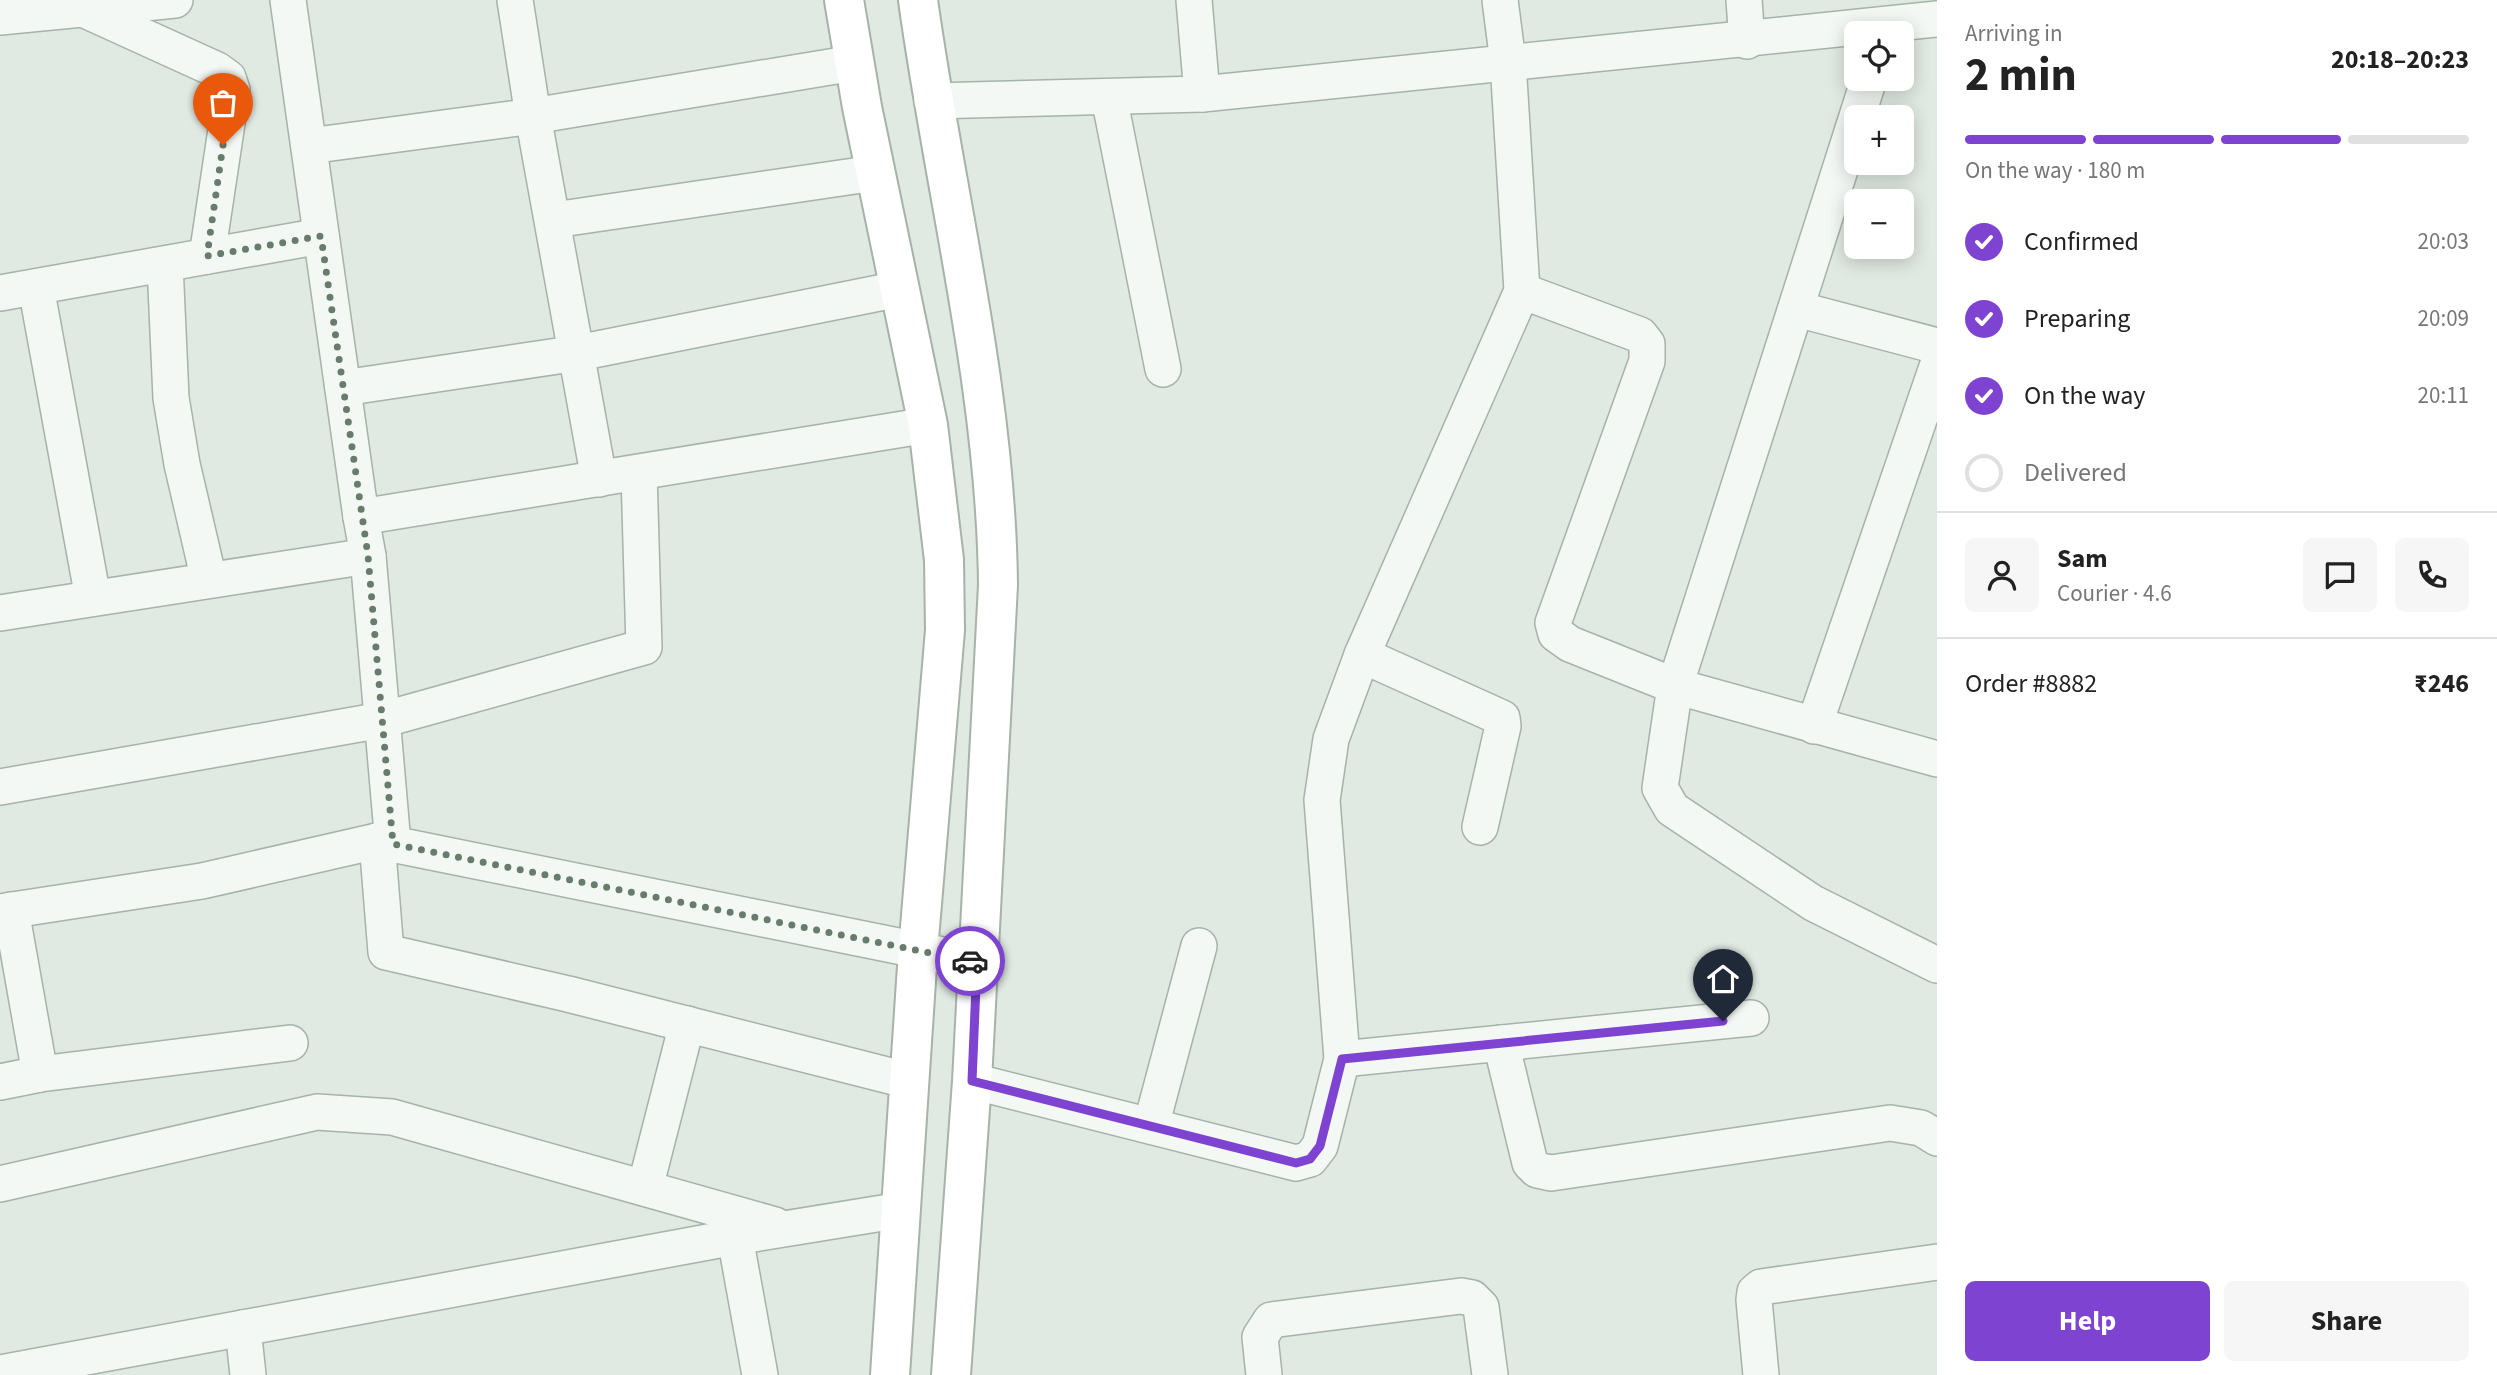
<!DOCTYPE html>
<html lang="en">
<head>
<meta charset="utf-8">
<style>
  :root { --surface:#fff; --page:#f6f6f6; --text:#222; --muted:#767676; --line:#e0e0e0; --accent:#7e43d1 }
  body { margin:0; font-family:"Source Sans 3",sans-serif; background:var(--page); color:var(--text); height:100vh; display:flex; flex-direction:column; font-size:26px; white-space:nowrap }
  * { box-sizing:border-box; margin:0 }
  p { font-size:23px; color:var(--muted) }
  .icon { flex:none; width:38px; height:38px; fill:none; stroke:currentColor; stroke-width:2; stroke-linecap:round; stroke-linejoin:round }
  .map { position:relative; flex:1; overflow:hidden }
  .panel { display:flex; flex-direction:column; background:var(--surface); width:560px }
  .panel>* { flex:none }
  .buttons { position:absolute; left:1844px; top:21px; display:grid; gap:14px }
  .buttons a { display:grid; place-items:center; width:70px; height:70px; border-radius:10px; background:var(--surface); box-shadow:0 4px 18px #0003; font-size:35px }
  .pin { position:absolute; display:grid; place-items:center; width:60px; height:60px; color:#fff; margin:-72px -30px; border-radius:50% 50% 50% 0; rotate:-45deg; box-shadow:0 0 7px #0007 }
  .pin .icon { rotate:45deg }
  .courier { position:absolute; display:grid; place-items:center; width:70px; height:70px; margin:-35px; border:5px solid #7e43d1; border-radius:50%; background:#fff; color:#222; box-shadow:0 2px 9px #0007 }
  .overview em { font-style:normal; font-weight:700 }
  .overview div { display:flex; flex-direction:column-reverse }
  .overview { display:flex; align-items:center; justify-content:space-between; height:119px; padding:0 28px }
  h1 { font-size:46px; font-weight:700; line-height:52px }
  .bar { display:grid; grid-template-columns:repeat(4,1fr); gap:10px 7px; align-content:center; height:84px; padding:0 28px }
  .bar i { height:9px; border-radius:5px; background:var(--line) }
  .bar .on { background:var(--accent) }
  .bar p { grid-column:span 4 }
  .line { display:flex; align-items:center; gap:18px; padding:0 28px; border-top:2px solid var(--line) }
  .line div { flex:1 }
  .round { display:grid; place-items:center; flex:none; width:74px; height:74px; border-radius:10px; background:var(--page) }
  ol { padding:0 28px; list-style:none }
  li { display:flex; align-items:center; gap:21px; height:77px }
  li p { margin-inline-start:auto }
  li .icon { padding:7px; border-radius:50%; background:var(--accent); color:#fff; stroke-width:4 }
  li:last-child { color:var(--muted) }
  li i { width:38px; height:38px; border:4px solid var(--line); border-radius:50% }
  .button { display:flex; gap:14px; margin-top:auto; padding:14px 28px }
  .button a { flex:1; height:80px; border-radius:10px; background:var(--accent); color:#fff; font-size:28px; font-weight:700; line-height:80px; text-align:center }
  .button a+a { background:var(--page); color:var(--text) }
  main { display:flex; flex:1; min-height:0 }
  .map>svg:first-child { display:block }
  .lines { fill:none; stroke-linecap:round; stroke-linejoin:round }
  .street-casing { stroke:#a5b3a8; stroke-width:38 }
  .secondary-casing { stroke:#a5b3a8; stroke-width:42 }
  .street { stroke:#f3f8f4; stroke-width:35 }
  .secondary { stroke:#fff; stroke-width:38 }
  .done { stroke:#687c6c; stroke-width:7; stroke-dasharray:0 12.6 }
  .route { stroke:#7e43d1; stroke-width:9 }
</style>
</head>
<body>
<main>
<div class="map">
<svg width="1937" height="1375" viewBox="0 0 1937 1375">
  <rect width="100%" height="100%" fill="#e0e9e2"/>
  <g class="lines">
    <g class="street-casing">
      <g id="street">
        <path d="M288 0 361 517"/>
        <path d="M515 0 533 116 599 479"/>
        <path d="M1194 0 1202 94"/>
        <path d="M1744 0 1747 41"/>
        <path d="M83 9 217 70 228 78 232 90 207 256"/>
        <path d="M0 17 175 0"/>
        <path d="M1869 79 1675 686 1937 759"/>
        <path d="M1109 97 1163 369"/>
        <path d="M932 101 1202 94 1937 19"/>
        <path d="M309 146 533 116 854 63"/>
        <path d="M554 220 875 173"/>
        <path d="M165 264 171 398 182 464 209 580"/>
        <path d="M36 287 93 598"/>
        <path d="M1522 291 1640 335 1647 344V361L1553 623 1556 634 1570 644 1675 686 1660 788 1672 809 1813 903 1937 965"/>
        <path d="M0 293 321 236"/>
        <path d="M1797 309 1937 346"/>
        <path d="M343 388 578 353 899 289"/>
        <path d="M368 556 361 517 928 425"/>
        <path d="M0 613 368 556 393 844"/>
        <path d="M1362 655 1502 718 1503 726 1480 827"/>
        <path d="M1814 726 1937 367"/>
        <path d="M0 787 382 720 644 647 639 473"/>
        <path d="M11 910 40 1074"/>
        <path d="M0 912 202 881 377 841"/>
        <path d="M1501 1043 1530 1163 1537 1170 1551 1173 1890 1123 1921 1128 1937 1138"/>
        <path d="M1342 1059 1751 1018"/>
        <path d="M910 1081 568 994 386 952 377 841 977 962"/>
        <path d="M972 1081 1296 1163 1310 1159 1320 1146 1342 1059 1322 800 1331 739 1362 655 1522 291 1508 62 1500 0"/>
        <path d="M0 1082 40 1074 290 1043"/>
        <path d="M1151 1126 1199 946"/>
        <path d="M0 1184 317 1112 392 1117 775 1225"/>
        <path d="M645 1188 687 1024"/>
        <path d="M735 1237 760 1375"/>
        <path d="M243 1328 248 1375"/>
        <path d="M0 1373 735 1237 901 1210"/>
        <path d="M1264 1375 1260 1337 1271 1320 1461 1296 1472 1298 1481 1307 1490 1375"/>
        <path d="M1761 1375 1754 1300 1755 1292 1761 1287 1937 1262"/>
      </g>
    </g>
    <g class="secondary-casing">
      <g id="secondary">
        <path d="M844 0 862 107 928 425 944 560 945 630 918 951 890 1375"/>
        <path d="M918 0C945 195 996 388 998 585L972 1081 951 1375"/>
      </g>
    </g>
    <use href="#street" class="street"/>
    <use href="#secondary" class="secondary"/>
  </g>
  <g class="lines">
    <path class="done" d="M223 145 207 256 321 236 368 556 393 844 970 961"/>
    <path class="route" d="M970 961 977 962 972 1081 1296 1163 1310 1159 1320 1146 1342 1059 1723 1021"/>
  </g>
</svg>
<div class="buttons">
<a><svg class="icon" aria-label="locate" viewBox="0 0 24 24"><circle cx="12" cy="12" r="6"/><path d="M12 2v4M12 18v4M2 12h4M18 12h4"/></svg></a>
<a>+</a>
<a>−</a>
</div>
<div class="pin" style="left:223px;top:145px;background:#ea580c"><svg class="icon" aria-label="bag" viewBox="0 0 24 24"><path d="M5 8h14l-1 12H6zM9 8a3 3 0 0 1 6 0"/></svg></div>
<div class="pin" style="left:1723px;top:1021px;background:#1f2937"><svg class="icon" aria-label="home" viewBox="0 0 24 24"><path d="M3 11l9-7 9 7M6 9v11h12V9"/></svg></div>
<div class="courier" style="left:970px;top:961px"><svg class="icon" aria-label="car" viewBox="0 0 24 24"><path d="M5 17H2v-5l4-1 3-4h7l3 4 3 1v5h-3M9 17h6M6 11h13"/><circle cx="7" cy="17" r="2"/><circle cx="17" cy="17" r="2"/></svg></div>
</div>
<section class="panel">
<div class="overview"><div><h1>2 min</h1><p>Arriving in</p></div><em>20:18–20:23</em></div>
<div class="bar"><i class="on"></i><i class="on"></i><i class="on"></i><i></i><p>On the way · 180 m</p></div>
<ol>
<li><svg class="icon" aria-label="check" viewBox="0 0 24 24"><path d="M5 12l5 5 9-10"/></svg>Confirmed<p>20:03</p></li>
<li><svg class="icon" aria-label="check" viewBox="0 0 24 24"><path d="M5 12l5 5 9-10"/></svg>Preparing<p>20:09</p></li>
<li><svg class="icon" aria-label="check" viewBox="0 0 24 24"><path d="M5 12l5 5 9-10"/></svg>On the way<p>20:11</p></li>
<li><i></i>Delivered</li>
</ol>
<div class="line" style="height:126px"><a class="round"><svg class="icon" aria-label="person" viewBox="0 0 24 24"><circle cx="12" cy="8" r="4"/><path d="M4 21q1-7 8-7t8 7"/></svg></a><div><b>Sam</b><p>Courier · 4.6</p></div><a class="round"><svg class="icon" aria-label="chat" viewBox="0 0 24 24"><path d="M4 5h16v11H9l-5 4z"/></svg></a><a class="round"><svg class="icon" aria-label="phone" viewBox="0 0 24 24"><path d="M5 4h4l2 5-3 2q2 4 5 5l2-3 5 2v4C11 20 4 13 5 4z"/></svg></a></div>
<div class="line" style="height:91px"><div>Order #8882</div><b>₹246</b></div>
<div class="button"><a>Help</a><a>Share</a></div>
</section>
</main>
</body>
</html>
